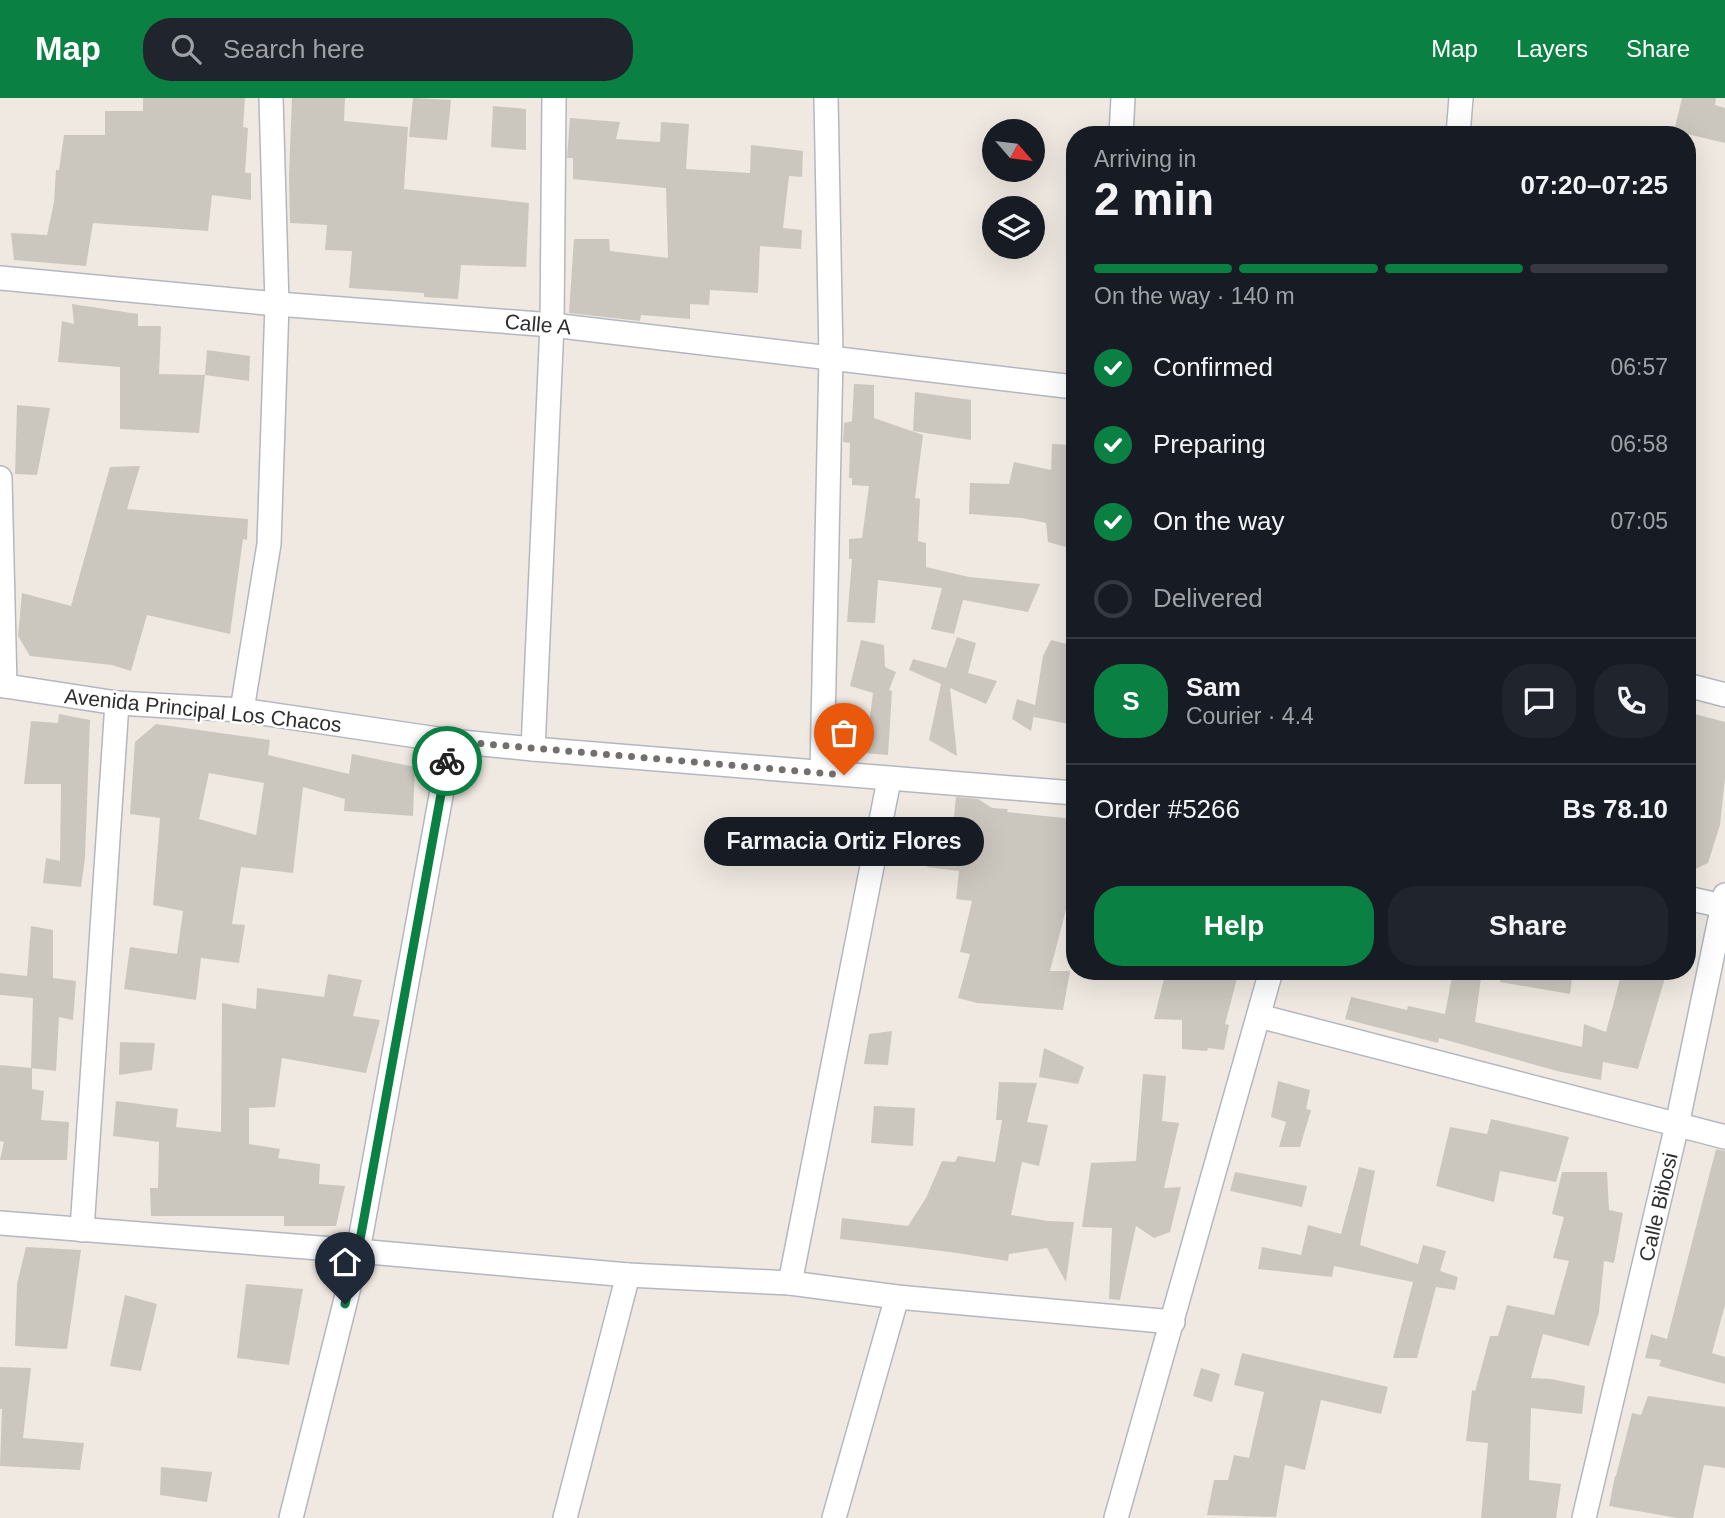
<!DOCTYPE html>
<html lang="en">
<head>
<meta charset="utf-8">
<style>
  :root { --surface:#171b24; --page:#20242c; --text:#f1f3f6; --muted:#9ea1a6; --line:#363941; --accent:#0b8043 }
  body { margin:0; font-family:Arial,sans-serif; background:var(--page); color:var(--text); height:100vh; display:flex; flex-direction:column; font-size:26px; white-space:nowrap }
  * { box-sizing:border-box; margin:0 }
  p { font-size:23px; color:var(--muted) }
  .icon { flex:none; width:38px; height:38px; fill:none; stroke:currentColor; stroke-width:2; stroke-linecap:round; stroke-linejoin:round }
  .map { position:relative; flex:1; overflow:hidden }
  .side { position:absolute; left:1066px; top:28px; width:630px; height:854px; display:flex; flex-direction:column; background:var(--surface); border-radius:28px; box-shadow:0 7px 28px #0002 }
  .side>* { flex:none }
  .needle { width:46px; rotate:118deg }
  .controls { position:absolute; left:982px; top:21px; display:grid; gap:14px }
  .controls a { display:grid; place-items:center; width:63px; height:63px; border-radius:50%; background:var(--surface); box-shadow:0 7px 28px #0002; font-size:35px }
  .pin { position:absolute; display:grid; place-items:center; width:60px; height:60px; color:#fff; margin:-72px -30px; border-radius:50% 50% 50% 0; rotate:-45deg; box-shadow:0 0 7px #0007 }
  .pin .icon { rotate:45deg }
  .courier { position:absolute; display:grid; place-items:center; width:70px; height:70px; margin:-35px; border:5px solid #0b8043; border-radius:50%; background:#fff; color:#222; box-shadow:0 2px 9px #0007 }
  .bubble { position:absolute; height:49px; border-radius:24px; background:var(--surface); box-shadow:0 7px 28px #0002; font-size:23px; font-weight:800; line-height:49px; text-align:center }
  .headline em { font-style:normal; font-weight:800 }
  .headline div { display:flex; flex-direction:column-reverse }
  .headline { display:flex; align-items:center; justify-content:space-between; height:119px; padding:0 28px }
  h1 { font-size:46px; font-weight:800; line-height:52px }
  .bar { display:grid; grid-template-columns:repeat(4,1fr); gap:10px 7px; align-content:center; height:84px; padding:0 28px }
  .bar i { height:9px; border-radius:5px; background:var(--line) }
  .bar .selected { background:var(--accent) }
  .bar p { grid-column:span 4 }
  .line { display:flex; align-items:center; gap:18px; padding:0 28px; border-top:2px solid var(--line) }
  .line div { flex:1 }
  .round { display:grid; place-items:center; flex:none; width:74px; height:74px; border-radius:28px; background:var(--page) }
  ol { padding:0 28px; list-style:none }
  li { display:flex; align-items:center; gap:21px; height:77px }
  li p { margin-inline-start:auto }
  li .icon { padding:7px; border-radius:50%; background:var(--accent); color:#fff; stroke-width:4 }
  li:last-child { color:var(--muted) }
  li i { width:38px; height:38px; border:4px solid var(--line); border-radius:50% }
  .primary-button { display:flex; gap:14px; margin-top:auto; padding:14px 28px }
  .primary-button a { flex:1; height:80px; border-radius:28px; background:var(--accent); color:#fff; font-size:28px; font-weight:800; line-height:80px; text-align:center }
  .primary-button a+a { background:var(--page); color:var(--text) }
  header { display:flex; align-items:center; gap:42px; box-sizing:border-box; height:98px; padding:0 35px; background:var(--accent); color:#fff }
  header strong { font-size:33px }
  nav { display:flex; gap:38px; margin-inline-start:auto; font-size:24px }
  .search { width:490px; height:63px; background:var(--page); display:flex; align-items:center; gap:18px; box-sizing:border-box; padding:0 24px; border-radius:28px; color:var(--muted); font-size:26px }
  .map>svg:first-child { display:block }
  .building { fill:#cbc7bf; fill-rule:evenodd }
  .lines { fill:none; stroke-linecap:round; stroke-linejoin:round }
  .street-casing { stroke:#b4b7c1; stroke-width:26 }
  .street { stroke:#fff; stroke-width:23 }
  .done { stroke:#726f6d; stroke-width:7; stroke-dasharray:0 12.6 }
  .route { stroke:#0b8043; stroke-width:9 }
  .labels { text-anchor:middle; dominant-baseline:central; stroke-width:5; stroke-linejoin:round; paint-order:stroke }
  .street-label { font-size:21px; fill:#2e2e2e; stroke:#fff }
</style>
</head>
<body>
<header>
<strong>Map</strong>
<div class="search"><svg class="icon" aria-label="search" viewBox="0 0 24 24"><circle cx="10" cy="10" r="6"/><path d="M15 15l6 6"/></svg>Search here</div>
<nav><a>Map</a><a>Layers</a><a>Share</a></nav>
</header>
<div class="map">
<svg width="1725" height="1420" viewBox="0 0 1725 1420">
  <rect width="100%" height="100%" fill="#efe9e1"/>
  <g class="building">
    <path d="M143 0H245L243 29 248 30 245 75H251V102L212 97 208 133 93 125 86 168 14 162 11 135 47 137 54 104 56 72H59L64 37H105V13H143Z"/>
    <path d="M292 0H345L344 23 408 29 404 91 529 105 526 169 461 167 458 201 424 199V195L349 190 352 153 325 152 327 127 290 125 289 77Z"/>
    <path d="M413 0 451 2 447 42 409 39Z"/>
    <path d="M1682 0H1716L1715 7 1725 10V45L1674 33Z"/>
    <path d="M493 8 526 11V52L491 49Z"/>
    <path d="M570 20 620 24 616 41 660 44 661 24 689 26 686 71 750 75 751 47 803 53 802 79 789 78 783 130 802 132 801 151 760 148 758 195 710 192 709 207 690 206V221L641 217 640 223 569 215 574 141H609L610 153 668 160 666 90 573 81V60H567Z"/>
    <path d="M72 206 138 216V228H161L159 276 205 277 199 335 120 331V269L58 264 62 223 74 226Z"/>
    <path d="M207 252 250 258 249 283 205 277Z"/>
    <path d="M854 286 874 287V320L923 337 915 400 920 401 918 443 926 445V469L969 479 1040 486 1028 514 963 502 954 536 931 531 942 490 878 482 875 525 847 524 852 461H849V441L862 440 869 388 852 387V380H849L850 345 843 344 844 325 852 323Z"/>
    <path d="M915 294 971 302V342L913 333Z"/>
    <path d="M17 307 50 310 37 377 15 376Z"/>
    <path d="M1052 346 1074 347 1071 404 1066 449 1048 444 1046 425 1022 420 969 416 970 385 1009 386 1014 364 1051 372Z"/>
    <path d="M140 368 127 411 248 421 247 442 243 441 230 536 147 517 131 573 112 567 30 558 18 538 22 495 71 508 110 369Z"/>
    <path d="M957 539 976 545 968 575 997 583 986 606 950 590 957 658 929 642 941 586 909 572 913 561 946 570Z"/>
    <path d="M861 542 884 547 885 569 896 574 889 592 892 593 888 657 865 655 873 595 850 588Z"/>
    <path d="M1051 542 1074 548V627L1034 619 1035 611 1031 633 1012 621 1017 601 1035 607 1043 558Z"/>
    <path d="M1687 614 1725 624V680L1720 727 1708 765 1687 775Z"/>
    <path d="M59 616 90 622 85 760 81 789 43 785 46 760 60 763 61 686H24L31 623 58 625Z"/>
    <path d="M156 626 270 642 268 657 349 676 352 656 415 669 413 718 344 713 345 701 303 689 293 775 241 769 232 826 245 827 239 865 201 860 196 902 124 891 130 849 177 856 183 813 153 807 160 720 130 716 135 644ZM209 675 264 685 256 737 199 721Z"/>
    <path d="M956 699 978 701 992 710 1008 711 1007 714 1074 721V781L1050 873H1070L1063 912 977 905 958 900 970 856 960 854 972 803 956 801 959 773 927 769 933 735 952 737Z"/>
    <path d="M31 828 53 832V880L76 883 73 922 59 919 56 973 31 970 33 900 0 897V875L27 878Z"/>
    <path d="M1166 873H1239L1225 926 1229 927 1224 952 1208 950 1207 953 1182 951V922L1154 921Z"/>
    <path d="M1453 873H1482L1475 924 1582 949 1584 926 1606 934 1622 873H1667L1638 971 1603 964 1601 982 1557 973 1439 940 1438 945 1345 921 1351 899 1407 912 1408 908 1445 916Z"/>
    <path d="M1501 873H1573L1570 896 1500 884Z"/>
    <path d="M328 876 362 882 353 918 380 922 366 975 282 960 275 1009 249 1010V1046L280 1051 278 1060 320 1066 319 1086 345 1088 336 1128H284V1118H151L150 1090H158L159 1044 113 1038 116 1003 178 1011 176 1029 221 1034 222 905 256 911 257 890 324 899Z"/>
    <path d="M892 933 888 967 864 966 869 936Z"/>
    <path d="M120 944 155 945 152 972 119 977Z"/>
    <path d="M1044 950 1084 969 1078 986 1039 979Z"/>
    <path d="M0 967 32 970V991L44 993 41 1022 69 1024 67 1062H0L4 1044 0 1043Z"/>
    <path d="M1143 976 1166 978 1162 1023 1179 1025 1164 1090 1181 1089 1170 1134 1154 1140 1136 1128 1120 1202 1109 1201 1112 1130 1082 1129 1091 1065 1136 1063Z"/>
    <path d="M1278 983 1310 992 1306 1011 1311 1012 1300 1049H1279L1286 1024 1271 1019Z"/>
    <path d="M999 984 1037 985 1027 1024 1048 1027 1039 1068 1022 1064 1011 1117 1048 1123 1074 1124 1066 1184 1047 1150 1009 1156 1008 1163 950 1154 840 1141 842 1120 908 1128 926 1100 942 1063 955 1064 958 1058 995 1064 1002 1022H996Z"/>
    <path d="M874 1008 915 1010 913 1048 871 1045Z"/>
    <path d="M1491 1021 1569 1039 1556 1084 1500 1073 1494 1104 1436 1088 1450 1029 1487 1036Z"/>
    <path d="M1716 1051 1725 1053V1207L1712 1255 1725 1259V1286L1659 1268 1661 1262 1645 1260 1651 1236 1667 1241Z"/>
    <path d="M1359 1069 1375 1073 1360 1147 1418 1166 1423 1147 1446 1153 1440 1173 1458 1179 1455 1192 1436 1189 1417 1260H1393L1413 1184 1334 1168 1332 1179 1258 1171 1262 1149 1301 1157 1308 1127 1341 1136Z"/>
    <path d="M1235 1074 1307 1088 1302 1109 1230 1093Z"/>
    <path d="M1562 1074H1607L1609 1112 1623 1115 1614 1165 1604 1163 1599 1214 1589 1248 1543 1236 1531 1280 1551 1281 1585 1288 1582 1316 1531 1310 1529 1382 1561 1386 1556 1420H1481L1488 1345 1466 1343 1472 1292 1475 1293 1490 1238H1498L1507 1207 1554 1217 1569 1163 1553 1160 1564 1119 1552 1116Z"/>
    <path d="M26 1149 81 1152 67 1251 15 1248 17 1186Z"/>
    <path d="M246 1186 303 1191 289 1267 237 1260Z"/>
    <path d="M125 1197 157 1206 141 1273 110 1268Z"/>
    <path d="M1242 1255 1388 1289 1381 1316 1321 1302 1305 1372 1285 1367 1276 1419 1207 1417 1214 1382H1228L1234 1357 1249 1360 1264 1294 1234 1287Z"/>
    <path d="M0 1269 31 1270 23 1340 84 1345 80 1372 0 1368 2 1311H0Z"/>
    <path d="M1201 1270 1220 1276 1212 1304 1193 1298Z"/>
    <path d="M1648 1298 1725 1309V1370L1704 1367 1693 1420H1677L1609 1408 1615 1378H1616L1632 1315 1641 1317Z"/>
    <path d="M161 1369 212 1374 207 1404 160 1397Z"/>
  </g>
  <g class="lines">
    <g class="street-casing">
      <g id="street">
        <path d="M1121 37 1123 0"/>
        <path d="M1458 37 1461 0"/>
        <path d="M0 180 277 206 552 227 1074 289"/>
        <path d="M0 380 5 588"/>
        <path d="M0 587 117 605 242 612 451 643 533 651 1074 695"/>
        <path d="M1687 587 1725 597"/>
        <path d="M242 612 269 446 277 206 271 0"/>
        <path d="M533 651 552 227 554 0"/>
        <path d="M822 674 831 259 826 0"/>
        <path d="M1687 800 1723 808"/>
        <path d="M1259 918 1725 1039"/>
        <path d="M0 1125 358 1153 628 1177 790 1185 897 1199 1173 1224"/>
        <path d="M82 1132 117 605"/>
        <path d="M790 1185 889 682"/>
        <path d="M291 1420 358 1153 451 643"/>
        <path d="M565 1420 628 1177"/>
        <path d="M834 1420 897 1199"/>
        <path d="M1116 1420 1271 873"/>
        <path d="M1584 1420 1677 1027 1725 797"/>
      </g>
    </g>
    <use href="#street" class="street"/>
  </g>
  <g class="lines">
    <path class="done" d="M447 663 451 643 844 677"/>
    <path class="route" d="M345 1206 358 1153 447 663"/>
  </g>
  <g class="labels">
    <g class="street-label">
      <text transform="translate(538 226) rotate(5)">Calle A</text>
      <text transform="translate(203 612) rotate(6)">Avenida Principal Los Chacos</text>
      <text transform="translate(1658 1109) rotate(-77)">Calle Bibosi</text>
    </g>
  </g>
</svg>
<div class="controls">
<a><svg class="needle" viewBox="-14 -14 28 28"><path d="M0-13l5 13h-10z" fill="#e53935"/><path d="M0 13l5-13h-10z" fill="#9ea1a6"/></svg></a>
<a><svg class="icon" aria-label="layers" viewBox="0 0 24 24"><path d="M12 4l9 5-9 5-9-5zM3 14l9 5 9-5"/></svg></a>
</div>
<div class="pin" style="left:844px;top:677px;background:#ea580c"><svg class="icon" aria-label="bag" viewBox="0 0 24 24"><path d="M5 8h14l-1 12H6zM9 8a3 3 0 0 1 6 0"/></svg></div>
<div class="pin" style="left:345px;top:1206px;background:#1f2937"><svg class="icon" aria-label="home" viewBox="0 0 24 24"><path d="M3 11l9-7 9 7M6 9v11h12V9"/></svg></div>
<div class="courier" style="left:447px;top:663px"><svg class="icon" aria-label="bike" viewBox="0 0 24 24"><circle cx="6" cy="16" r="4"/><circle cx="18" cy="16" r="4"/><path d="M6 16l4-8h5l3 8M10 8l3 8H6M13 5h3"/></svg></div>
<div class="bubble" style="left:704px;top:719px;width:280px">Farmacia Ortiz Flores</div>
<section class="side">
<div class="headline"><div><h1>2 min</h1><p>Arriving in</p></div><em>07:20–07:25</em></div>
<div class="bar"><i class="selected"></i><i class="selected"></i><i class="selected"></i><i></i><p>On the way · 140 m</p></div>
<ol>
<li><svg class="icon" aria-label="check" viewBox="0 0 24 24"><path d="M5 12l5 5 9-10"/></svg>Confirmed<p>06:57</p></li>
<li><svg class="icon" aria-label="check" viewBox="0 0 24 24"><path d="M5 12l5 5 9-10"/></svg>Preparing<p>06:58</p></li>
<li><svg class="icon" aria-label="check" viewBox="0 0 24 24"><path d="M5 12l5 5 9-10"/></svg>On the way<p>07:05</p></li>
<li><i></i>Delivered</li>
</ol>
<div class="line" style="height:126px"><b class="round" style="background:var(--accent);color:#fff">S</b><div><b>Sam</b><p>Courier · 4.4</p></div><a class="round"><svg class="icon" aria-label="chat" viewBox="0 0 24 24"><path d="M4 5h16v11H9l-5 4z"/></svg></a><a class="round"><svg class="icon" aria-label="phone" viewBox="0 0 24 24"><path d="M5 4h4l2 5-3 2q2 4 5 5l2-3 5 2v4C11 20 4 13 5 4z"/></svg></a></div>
<div class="line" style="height:91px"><div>Order #5266</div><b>Bs 78.10</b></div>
<div class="primary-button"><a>Help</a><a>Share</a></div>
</section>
</div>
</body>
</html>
